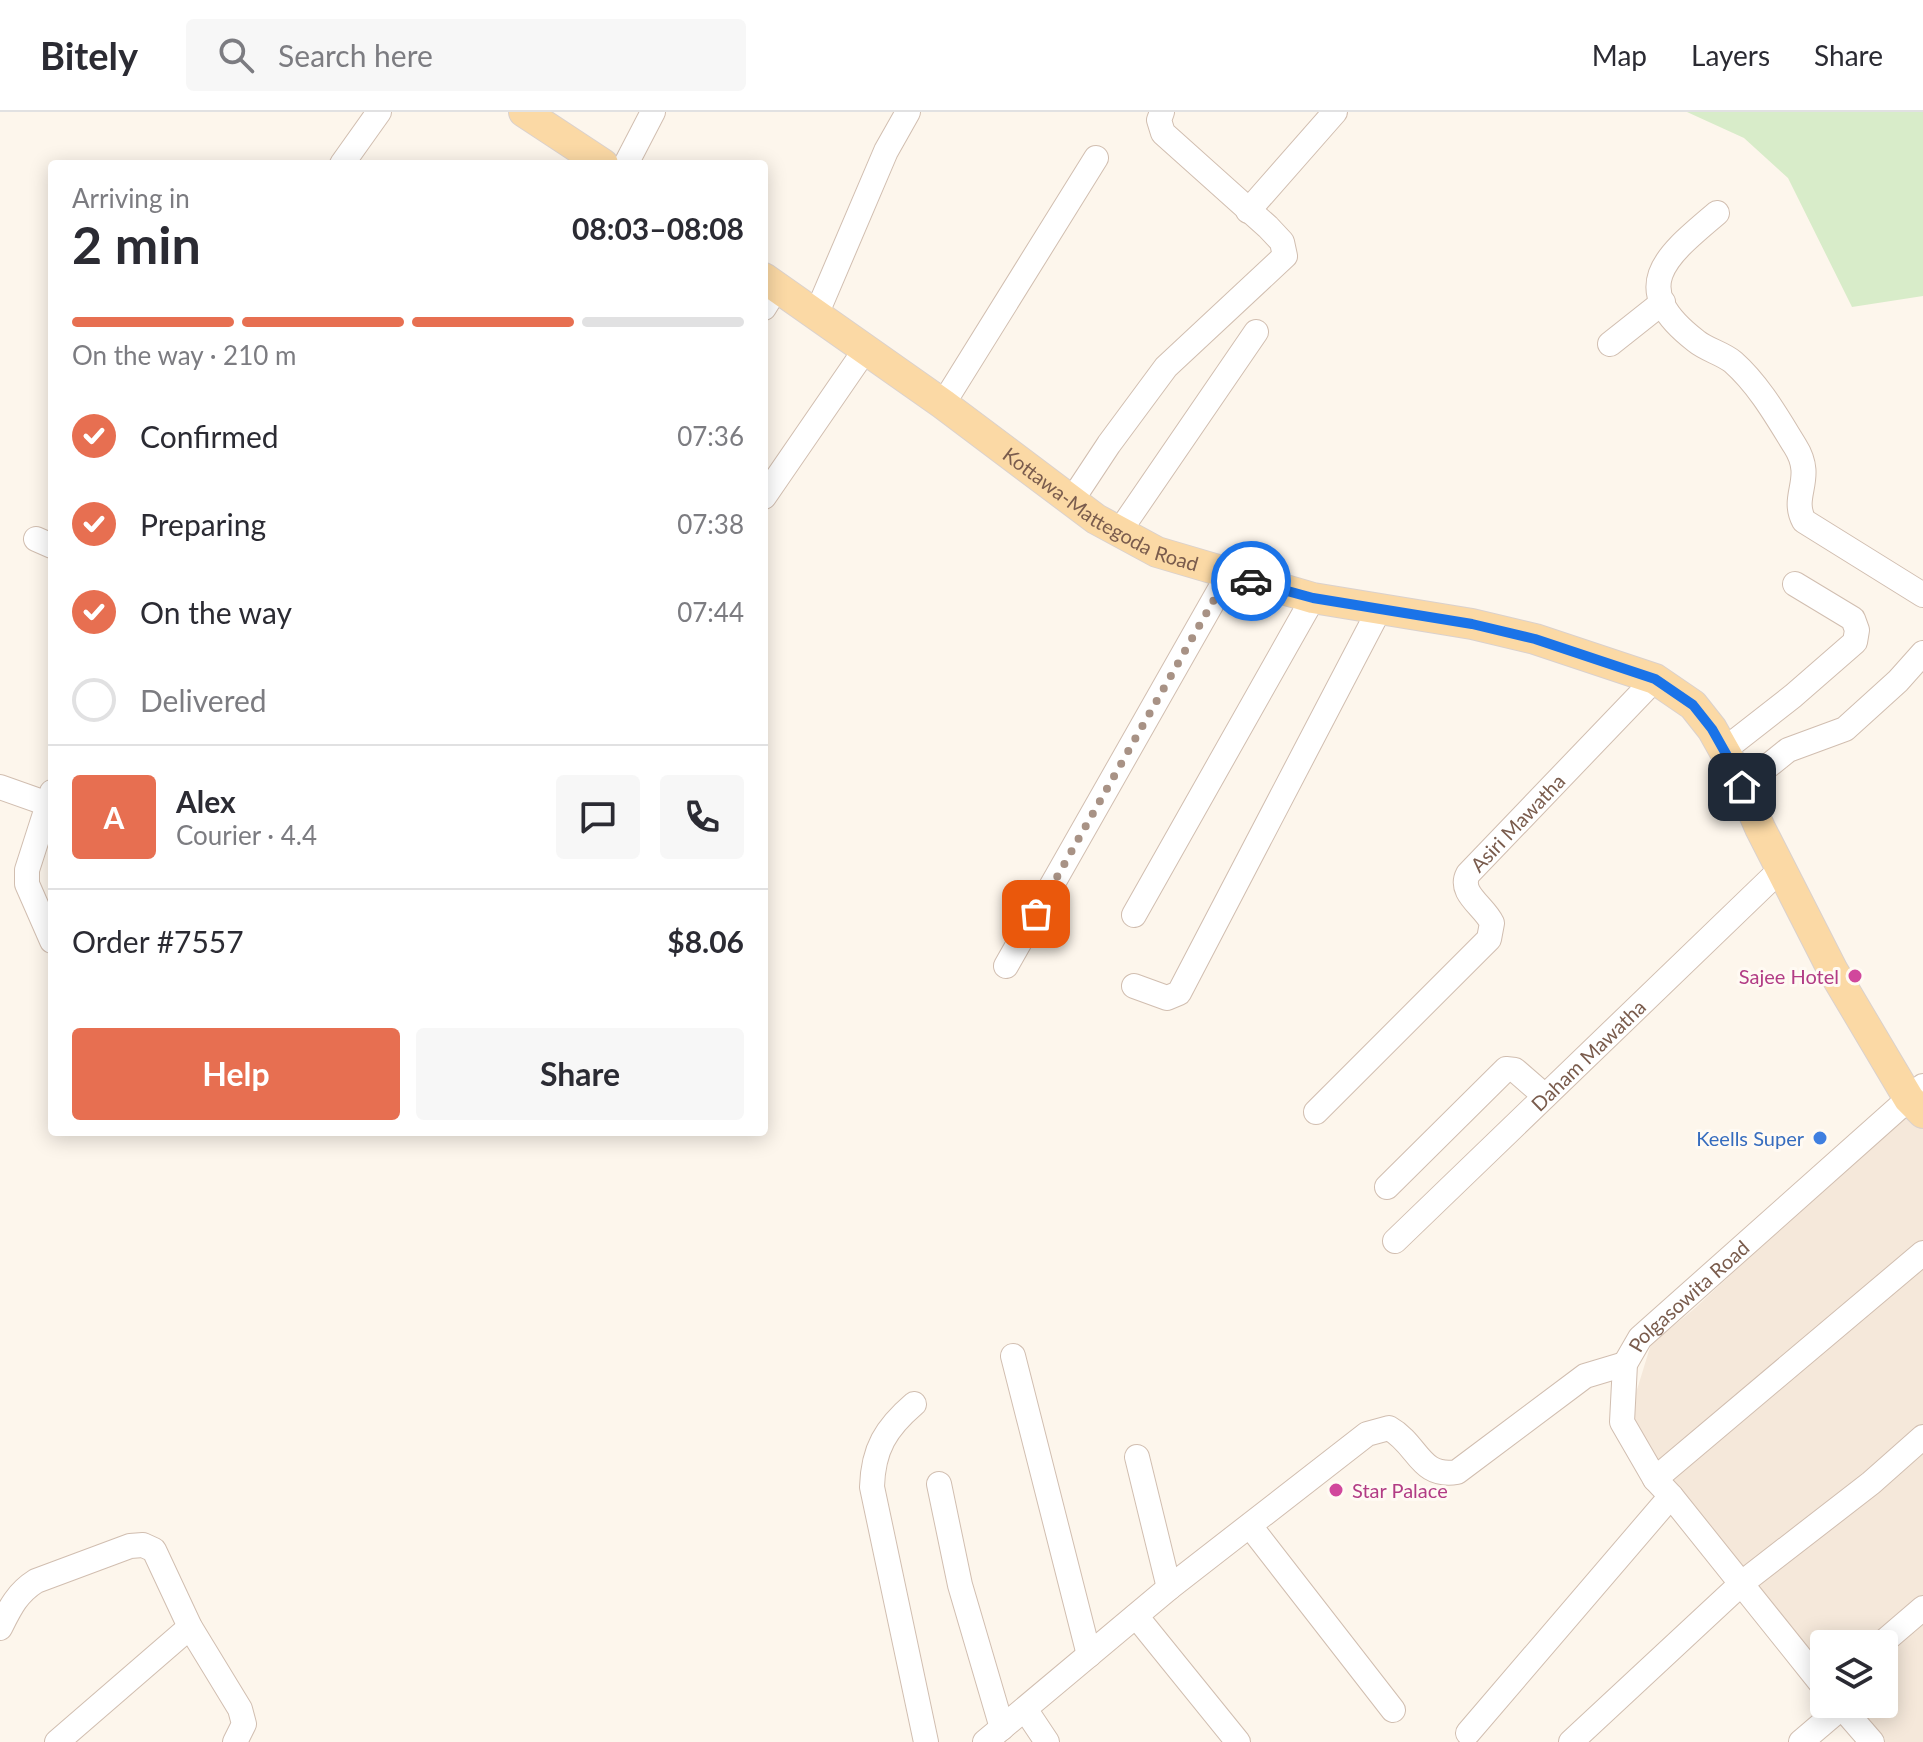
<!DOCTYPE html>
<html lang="en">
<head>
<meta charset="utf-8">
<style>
  :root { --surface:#fff; --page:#f7f7f7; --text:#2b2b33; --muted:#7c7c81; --line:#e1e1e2; --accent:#e76f51 }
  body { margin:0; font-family:Lato,sans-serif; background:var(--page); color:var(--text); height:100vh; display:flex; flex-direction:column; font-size:30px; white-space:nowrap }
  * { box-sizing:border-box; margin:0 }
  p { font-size:26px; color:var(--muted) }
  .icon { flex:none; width:44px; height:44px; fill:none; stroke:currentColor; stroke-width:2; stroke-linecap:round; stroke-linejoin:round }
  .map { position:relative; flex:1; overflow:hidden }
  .panel { position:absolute; left:48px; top:48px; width:720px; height:976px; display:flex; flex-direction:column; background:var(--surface); border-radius:8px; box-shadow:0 4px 20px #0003 }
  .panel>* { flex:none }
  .tools { position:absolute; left:1810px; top:1518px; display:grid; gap:16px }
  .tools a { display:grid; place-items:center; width:88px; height:88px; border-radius:8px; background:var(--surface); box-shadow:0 4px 20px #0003; font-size:40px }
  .pin { position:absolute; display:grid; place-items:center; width:68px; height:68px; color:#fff; margin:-34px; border-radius:16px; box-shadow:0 4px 12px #0006 }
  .courier { position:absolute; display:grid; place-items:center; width:80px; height:80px; margin:-40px; border:6px solid #1a73e8; border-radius:50%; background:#fff; color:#222; box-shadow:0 2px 10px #0007 }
  .head em { font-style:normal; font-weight:700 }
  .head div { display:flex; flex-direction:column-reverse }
  .head { display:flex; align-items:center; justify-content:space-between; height:136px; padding:0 24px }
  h1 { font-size:52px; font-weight:700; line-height:60px }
  .bar { display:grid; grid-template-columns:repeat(4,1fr); gap:12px 8px; align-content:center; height:96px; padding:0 24px }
  .bar i { height:10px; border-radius:6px; background:var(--line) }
  .bar .current { background:var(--accent) }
  .bar p { grid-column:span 4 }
  .line { display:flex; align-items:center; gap:20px; padding:0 24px; border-top:2px solid var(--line) }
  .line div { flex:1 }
  .round { display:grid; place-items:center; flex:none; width:84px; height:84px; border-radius:8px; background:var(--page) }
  ol { padding:0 24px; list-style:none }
  li { display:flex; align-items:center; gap:24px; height:88px }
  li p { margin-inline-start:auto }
  li .icon { padding:8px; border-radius:50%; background:var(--accent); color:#fff; stroke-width:4 }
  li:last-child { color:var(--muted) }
  li i { width:44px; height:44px; border:4px solid var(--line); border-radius:50% }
  .button { display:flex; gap:16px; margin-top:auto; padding:16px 24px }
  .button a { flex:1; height:92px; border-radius:8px; background:var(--accent); color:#fff; font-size:32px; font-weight:700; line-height:92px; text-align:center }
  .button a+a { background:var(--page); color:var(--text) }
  header { display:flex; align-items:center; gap:48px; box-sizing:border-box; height:112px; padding:0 40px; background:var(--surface); border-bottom:2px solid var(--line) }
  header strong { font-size:38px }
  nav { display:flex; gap:44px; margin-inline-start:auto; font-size:28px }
  .search { width:560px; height:72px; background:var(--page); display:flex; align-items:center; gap:20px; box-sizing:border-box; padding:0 28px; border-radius:8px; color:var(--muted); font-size:30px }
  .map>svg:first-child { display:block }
  .residential { fill:#f5e8da }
  .green { fill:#d8ecc9 }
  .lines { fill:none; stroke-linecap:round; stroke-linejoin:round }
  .minor-casing { stroke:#d1beb0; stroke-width:26 }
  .major-casing { stroke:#dad1cd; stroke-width:32 }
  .minor { stroke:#fff; stroke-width:24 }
  .major { stroke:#fbd9a5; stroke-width:30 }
  .done { stroke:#a89285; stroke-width:8; stroke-dasharray:0 14.4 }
  .route { stroke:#1a73e8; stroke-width:10 }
  .hotel-dot { fill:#d1479c; stroke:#fffaf3; stroke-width:3 }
  .shop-dot { fill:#3f7fe0; stroke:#fffaf3; stroke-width:3 }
  .labels { text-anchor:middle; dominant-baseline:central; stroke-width:6; stroke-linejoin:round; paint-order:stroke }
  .street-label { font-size:20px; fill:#7a5c4d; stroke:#fffaf3 }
  .hotel-label { font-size:20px; fill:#b23c85; stroke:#fffaf3; text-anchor:end }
  .shop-label { font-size:20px; fill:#366cbe; stroke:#fffaf3; text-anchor:end }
</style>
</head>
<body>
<header>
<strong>Bitely</strong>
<div class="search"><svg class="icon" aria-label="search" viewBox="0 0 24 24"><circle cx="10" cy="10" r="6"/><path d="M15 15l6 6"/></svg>Search here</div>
<nav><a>Map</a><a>Layers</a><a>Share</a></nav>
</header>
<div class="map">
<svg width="1923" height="1630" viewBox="0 0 1923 1630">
  <rect width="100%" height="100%" fill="#fdf6ec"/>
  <path class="residential" d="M1923 983V1630H1879L1848 1592H1884V1532H1824V1562L1638 1333 1632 1294 1651 1232 1694 1197Z"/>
  <path class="green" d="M1687 0H1923V184L1852 195 1788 66 1744 26Z"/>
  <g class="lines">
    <g class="minor-casing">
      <g id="minor">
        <path d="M342 52 379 0"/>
        <path d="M626 52 653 0"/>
        <path d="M1248 99 1335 0"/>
        <path d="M1717 101C1666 144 1626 175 1696 229 1707 238 1722 241 1733 250 1759 273 1777 305 1795 334 1816 367 1790 383 1804 409L1923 483"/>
        <path d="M764 196 777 175"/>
        <path d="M816 203 886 39 908 0"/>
        <path d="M1610 232 1663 190"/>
        <path d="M943 292 1096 46"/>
        <path d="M764 385 865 238"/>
        <path d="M1072 388 1109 332 1166 255 1285 144 1282 130 1268 115 1163 21 1159 8 1162 0"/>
        <path d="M1119 420 1256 220"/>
        <path d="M36 427 52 434"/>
        <path d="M1724 638 1793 584 1855 530 1857 518 1853 507 1795 472"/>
        <path d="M0 675 48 692"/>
        <path d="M1742 675 1788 638 1845 617 1898 569 1923 541"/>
        <path d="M52 680 27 758V772L52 829"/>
        <path d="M1134 803 1313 486"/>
        <path d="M1006 854 1228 463"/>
        <path d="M1134 874 1167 886 1179 881 1379 498"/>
        <path id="s1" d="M1316 1000 1489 827 1492 811C1484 794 1458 781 1468 762L1655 567"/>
        <path d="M1387 1075 1506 957 1515 958 1545 984"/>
        <path id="s2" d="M1395 1129 1780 758"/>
        <path d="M1013 1244 1089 1543"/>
        <path d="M914 1292C886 1316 873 1337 872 1375L926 1630"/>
        <path d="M1137 1345 1169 1476"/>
        <path d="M1655 1367 1923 1141"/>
        <path d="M939 1372 960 1473 1002 1616"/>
        <path d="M1250 1414 1393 1598"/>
        <path d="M1136 1504 1238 1630"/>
        <path d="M0 1516C10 1496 17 1481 36 1469L130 1434 143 1433 154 1438 190 1515 240 1597 244 1612 235 1630"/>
        <path d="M1881 1532 1923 1496"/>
        <path id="s3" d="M1824 1575 1671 1384 1655 1367 1622 1310 1625 1252 1640 1226 1923 974"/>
        <path d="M1839 1592 1872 1630"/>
        <path d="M1025 1597 1047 1630"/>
        <path d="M1468 1621 1671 1384"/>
        <path d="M57 1630 190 1515"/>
        <path d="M985 1630 1169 1476 1367 1322 1389 1316C1419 1333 1419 1366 1457 1360L1585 1264 1625 1252"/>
        <path d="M1571 1630 1742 1471 1871 1371 1923 1325"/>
        <path d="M1801 1630 1842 1595"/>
      </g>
    </g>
    <g class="major-casing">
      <g id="major">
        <path d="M524 0 603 52"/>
        <path id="s4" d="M764 166 943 292 1096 407 1157 440 1313 486 1472 512 1535 527 1655 567 1693 593 1712 617 1734 656 1760 716 1833 859 1909 987 1923 1001"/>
      </g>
    </g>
    <use href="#minor" class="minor"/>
    <use href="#major" class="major"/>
  </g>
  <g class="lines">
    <path class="done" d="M1036 802 1228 463 1251 469"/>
    <path class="route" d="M1251 469 1313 486 1472 512 1535 527 1655 567 1693 593 1712 617 1734 656 1742 675"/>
  </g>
  <g class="hotel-dot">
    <circle cx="1855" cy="864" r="8"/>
    <circle cx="1336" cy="1378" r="8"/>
  </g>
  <circle class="shop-dot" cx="1820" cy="1026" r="8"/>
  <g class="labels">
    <g class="street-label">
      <text stroke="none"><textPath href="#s4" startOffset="410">Kottawa-Mattegoda Road</textPath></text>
      <text stroke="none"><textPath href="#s1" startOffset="390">Asiri Mawatha</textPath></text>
      <text stroke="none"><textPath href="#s2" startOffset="268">Daham Mawatha</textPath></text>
      <text stroke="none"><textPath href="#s3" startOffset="486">Polgasowita Road</textPath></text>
    </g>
    <g class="hotel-label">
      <text x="1839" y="864">Sajee Hotel</text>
      <text x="1352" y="1378" text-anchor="start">Star Palace</text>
    </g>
    <g class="shop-label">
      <text x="1804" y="1026">Keells Super</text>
    </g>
  </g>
</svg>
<div class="tools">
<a><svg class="icon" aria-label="layers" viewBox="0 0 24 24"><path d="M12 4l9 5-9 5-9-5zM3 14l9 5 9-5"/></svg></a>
</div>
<div class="pin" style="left:1036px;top:802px;background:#ea580c"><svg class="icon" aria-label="bag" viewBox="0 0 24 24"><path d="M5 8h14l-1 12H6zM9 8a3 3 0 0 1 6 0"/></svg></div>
<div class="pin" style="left:1742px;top:675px;background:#1f2937"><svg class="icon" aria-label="home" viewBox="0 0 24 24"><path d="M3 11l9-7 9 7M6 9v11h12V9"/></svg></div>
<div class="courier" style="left:1251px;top:469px"><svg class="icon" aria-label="car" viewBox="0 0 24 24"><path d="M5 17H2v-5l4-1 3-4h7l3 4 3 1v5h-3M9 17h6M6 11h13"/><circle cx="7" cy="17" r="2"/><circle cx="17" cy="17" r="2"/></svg></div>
<section class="panel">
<div class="head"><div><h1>2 min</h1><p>Arriving in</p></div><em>08:03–08:08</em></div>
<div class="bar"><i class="current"></i><i class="current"></i><i class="current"></i><i></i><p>On the way · 210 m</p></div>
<ol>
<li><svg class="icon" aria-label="check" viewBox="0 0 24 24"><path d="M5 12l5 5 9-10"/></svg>Confirmed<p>07:36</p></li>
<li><svg class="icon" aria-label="check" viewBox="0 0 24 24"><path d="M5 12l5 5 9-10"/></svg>Preparing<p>07:38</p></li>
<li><svg class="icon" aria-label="check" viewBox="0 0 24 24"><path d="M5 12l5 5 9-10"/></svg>On the way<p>07:44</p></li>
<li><i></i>Delivered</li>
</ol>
<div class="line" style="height:144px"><b class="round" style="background:var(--accent);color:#fff">A</b><div><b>Alex</b><p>Courier · 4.4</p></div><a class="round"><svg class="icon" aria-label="chat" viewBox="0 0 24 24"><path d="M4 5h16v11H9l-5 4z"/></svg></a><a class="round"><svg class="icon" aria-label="phone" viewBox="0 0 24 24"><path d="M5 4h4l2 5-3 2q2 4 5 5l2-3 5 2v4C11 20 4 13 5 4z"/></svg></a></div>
<div class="line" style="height:104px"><div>Order #7557</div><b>$8.06</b></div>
<div class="button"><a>Help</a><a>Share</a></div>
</section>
</div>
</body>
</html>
